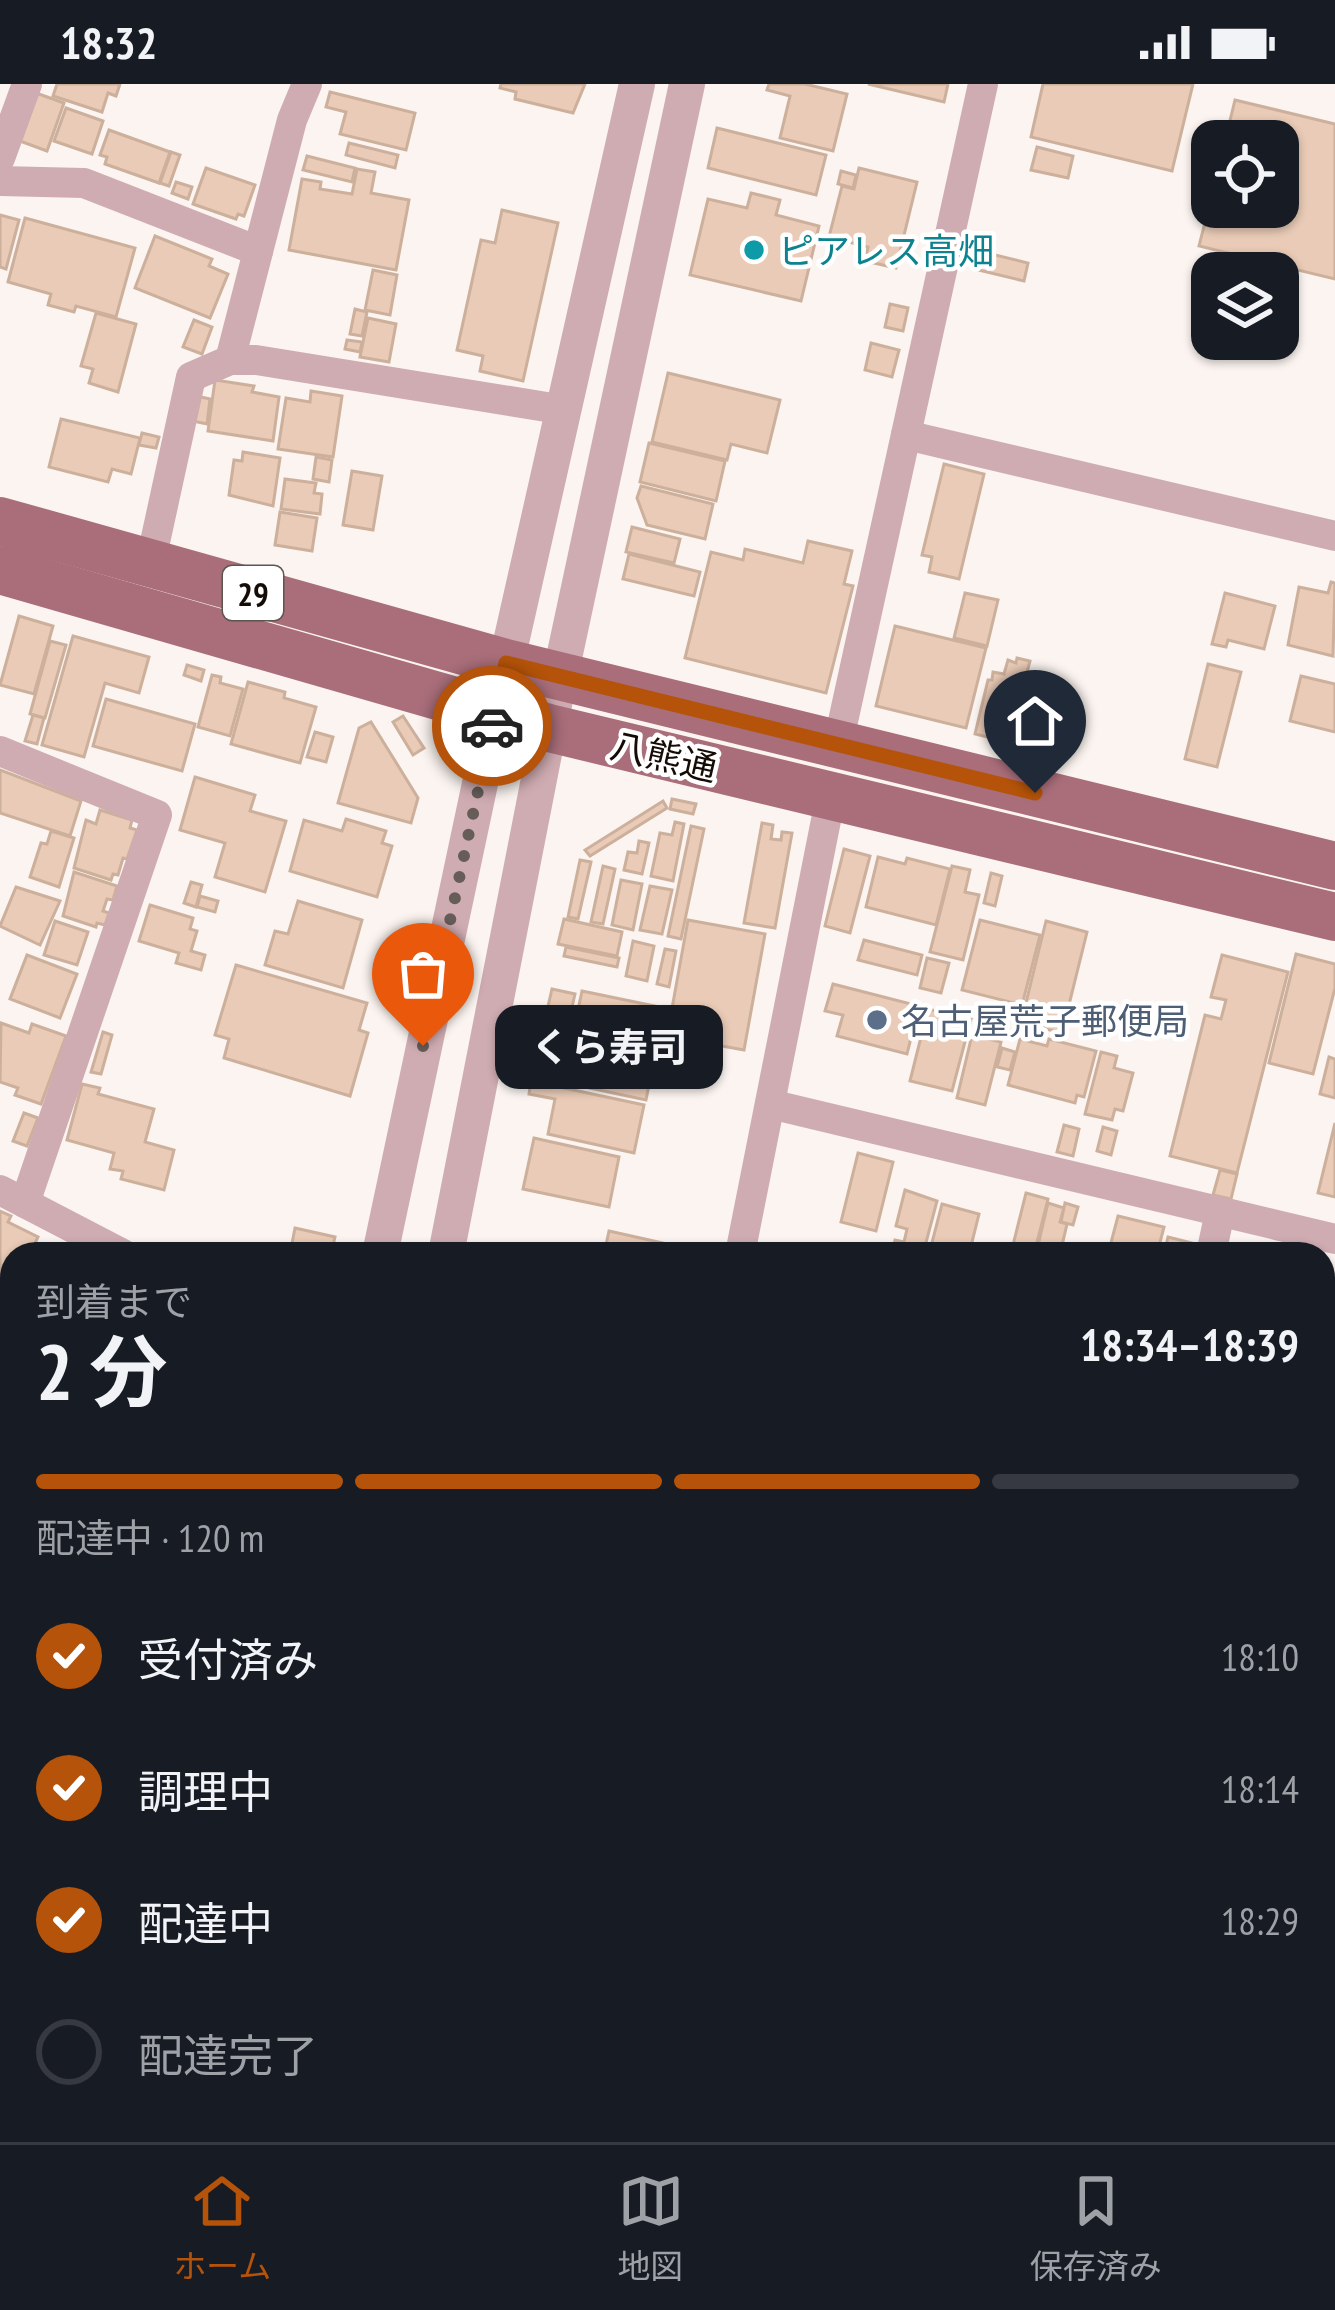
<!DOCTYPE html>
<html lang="ja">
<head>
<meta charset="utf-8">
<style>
  :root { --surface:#171b24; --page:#242831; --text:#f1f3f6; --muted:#9ea1a6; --line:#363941; --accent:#b45309 }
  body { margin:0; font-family:"PT Sans Narrow","Noto Sans JP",sans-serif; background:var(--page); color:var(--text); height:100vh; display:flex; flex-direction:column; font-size:45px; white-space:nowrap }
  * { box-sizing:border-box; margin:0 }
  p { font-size:39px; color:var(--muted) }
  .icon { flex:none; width:66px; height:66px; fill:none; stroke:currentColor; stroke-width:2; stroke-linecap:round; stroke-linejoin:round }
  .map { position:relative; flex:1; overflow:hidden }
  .panel { position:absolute; left:0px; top:1158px; width:1335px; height:900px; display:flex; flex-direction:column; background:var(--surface); border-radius:36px 36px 0 0; box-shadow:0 3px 9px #0004 }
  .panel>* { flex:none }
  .controls { position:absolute; left:1191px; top:36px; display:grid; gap:24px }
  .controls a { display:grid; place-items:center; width:108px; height:108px; border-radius:24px; background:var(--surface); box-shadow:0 3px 9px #0004; font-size:60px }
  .pin { position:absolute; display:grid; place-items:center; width:102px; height:102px; color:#fff; margin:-123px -51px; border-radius:50% 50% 50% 0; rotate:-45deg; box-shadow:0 0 12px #0007 }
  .pin .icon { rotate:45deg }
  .courier { position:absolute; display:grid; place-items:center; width:120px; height:120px; margin:-60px; border:9px solid #b45309; border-radius:50%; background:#fff; color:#222; box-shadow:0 3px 15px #0007 }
  .bubble { position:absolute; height:84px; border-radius:24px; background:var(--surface); box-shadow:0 3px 9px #0004; font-size:39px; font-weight:700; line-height:84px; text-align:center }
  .overview em { font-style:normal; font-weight:700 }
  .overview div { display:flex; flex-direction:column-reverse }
  .overview { display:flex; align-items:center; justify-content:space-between; height:204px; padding:0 36px }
  h1 { font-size:78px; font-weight:700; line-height:90px }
  .bar { display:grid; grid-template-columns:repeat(4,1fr); gap:18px 12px; align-content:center; height:144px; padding:0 36px }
  .bar i { height:15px; border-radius:9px; background:var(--line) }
  .bar .selected { background:var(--accent) }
  .bar p { grid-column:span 4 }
  ol { padding:0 36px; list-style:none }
  li { display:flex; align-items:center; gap:36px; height:132px }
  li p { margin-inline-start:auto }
  li .icon { padding:12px; border-radius:50%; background:var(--accent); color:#fff; stroke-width:4 }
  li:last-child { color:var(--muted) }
  li i { width:66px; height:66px; border:6px solid var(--line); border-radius:50% }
  .status { display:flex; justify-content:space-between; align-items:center; height:84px; padding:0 60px; background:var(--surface); direction:ltr }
  .status svg { height:33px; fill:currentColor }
  .tabs { display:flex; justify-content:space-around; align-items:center; height:168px; border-top:3px solid var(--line); background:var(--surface); font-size:33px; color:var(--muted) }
  .tabs a { display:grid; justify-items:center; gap:6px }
  .tabs .selected { color:var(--accent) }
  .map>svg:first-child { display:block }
  .building { fill:#e9cbb7; stroke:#cdb09c; stroke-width:3 }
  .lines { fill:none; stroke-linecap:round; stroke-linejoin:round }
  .minor { stroke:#cfacb2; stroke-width:30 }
  .tertiary { stroke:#cfacb2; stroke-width:36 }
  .primary { stroke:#a96e7a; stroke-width:48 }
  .done { stroke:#665d58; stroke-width:12; stroke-dasharray:0 21.6 }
  .route { stroke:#b45309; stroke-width:15 }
  .culture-dot { fill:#0f9aa8; stroke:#fff; stroke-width:4.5 }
  .service-dot { fill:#5c6f8a; stroke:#fff; stroke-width:4.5 }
  .labels { text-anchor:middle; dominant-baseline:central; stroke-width:9; stroke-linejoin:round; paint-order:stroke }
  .shield { fill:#fff; stroke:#5c5551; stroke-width:3 }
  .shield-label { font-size:33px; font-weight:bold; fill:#160c06 }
  .culture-label { font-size:36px; fill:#0d838f; stroke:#fff; text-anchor:start }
  .street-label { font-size:36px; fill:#160c06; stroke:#fff }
  .service-label { font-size:36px; fill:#4e5e75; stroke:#fff; text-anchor:start }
</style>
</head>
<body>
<div class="status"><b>18:32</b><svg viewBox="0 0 49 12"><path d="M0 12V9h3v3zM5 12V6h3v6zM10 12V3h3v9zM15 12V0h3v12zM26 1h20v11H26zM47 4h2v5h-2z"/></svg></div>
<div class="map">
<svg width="1335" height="2058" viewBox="0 0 1335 2058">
  <rect width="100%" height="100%" fill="#fbf4f0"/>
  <g class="building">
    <path d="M57 0H120L116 12 108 9 102 28 53 12Z"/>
    <path d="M501 0H585L573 29 515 15 516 8 500 4Z"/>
    <path d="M769 0H805L847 10 833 67 780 54 790 12 767 6Z"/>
    <path d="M868 0H948L944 18Z"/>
    <path d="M1043 0H1193L1172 87 1031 53Z"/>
    <path d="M330 8 415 29 406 66 340 50 346 28 326 23Z"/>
    <path d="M36 9 64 19 47 67 20 57Z"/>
    <path d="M1235 16 1335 40V195L1199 162 1212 111V123H1278V57H1225Z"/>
    <path d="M66 24 103 37 92 70 54 57Z"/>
    <path d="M717 44 826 71 816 111 708 84Z"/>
    <path d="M109 46 170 68 159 99 105 80 107 73 100 71Z"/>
    <path d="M349 59 398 71 395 84 346 71Z"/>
    <path d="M1037 63 1073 72 1068 94 1031 86Z"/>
    <path d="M171 68 180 71 169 102 160 99Z"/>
    <path d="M307 72 355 84 352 98 303 86Z"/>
    <path d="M206 84 255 101 244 132 238 130 236 135 193 120Z"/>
    <path d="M859 84 917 98 896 184 865 177 868 163 829 153 842 102 854 105Z"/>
    <path d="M357 85 375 88 371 109 409 116 396 186 289 166 302 95 321 98 320 105 352 110Z"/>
    <path d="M841 87 856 91 853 104 838 100Z"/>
    <path d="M176 98 192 103 188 115 172 109Z"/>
    <path d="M751 109 780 116 776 131 819 142 801 217 690 191 708 115 747 124Z"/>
    <path d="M502 126 558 139 523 297 480 287 483 272 457 266 481 156 495 159Z"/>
    <path d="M0 131 19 136 6 185 0 183Z"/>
    <path d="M25 134 135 164 116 233 76 222 74 228 48 221 51 210 8 198Z"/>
    <path d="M155 152 212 175 209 182 228 190 210 234 135 204Z"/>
    <path d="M983 168 1028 179 1024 197 978 186Z"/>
    <path d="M1228 170 1257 177 1254 189H1223Z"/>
    <path d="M373 186 397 191 390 231 365 226Z"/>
    <path d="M890 220 908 224 903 247 885 243Z"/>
    <path d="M355 225 367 228 362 252 350 250Z"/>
    <path d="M96 229 136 240 118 308 89 299 93 285 81 282Z"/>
    <path d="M368 234 396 240 389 278 360 273Z"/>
    <path d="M194 236 212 243 202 270 183 263Z"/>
    <path d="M347 256 362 258 360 268 345 265Z"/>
    <path d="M871 259 899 266 892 293 865 286Z"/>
    <path d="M668 289 780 316 767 369 731 360 727 376 652 358Z"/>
    <path d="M215 296 254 302 252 308 279 313 273 357 208 347Z"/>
    <path d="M311 307 342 312 333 373 278 365 286 314 310 318Z"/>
    <path d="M196 312 210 315 207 340 193 337Z"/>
    <path d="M61 335 140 354 131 390 112 385 108 398 49 383Z"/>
    <path d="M142 349 159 353 156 364 139 361Z"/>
    <path d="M649 359 725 377 716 417 640 398Z"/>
    <path d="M243 368 280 374 273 422 229 411 234 376 242 377Z"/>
    <path d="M316 373 332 376 329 398 313 395Z"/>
    <path d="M944 380 984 390 959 495 929 488 932 473 922 471Z"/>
    <path d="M352 387 382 392 373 446 343 441Z"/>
    <path d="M285 395 316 399 314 409 322 410 320 430 281 425Z"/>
    <path d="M641 402 713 420 705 455 647 441 637 414Z"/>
    <path d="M280 428 317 434 312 467 275 461Z"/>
    <path d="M632 443 680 455 674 479 626 468Z"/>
    <path d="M808 457 852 467 844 500 853 502 826 609 685 574 711 468 743 476 745 465 803 479Z"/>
    <path d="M629 470 700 488 694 512 623 495Z"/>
    <path d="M1331 498 1335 499 1333 572 1288 561 1299 503 1328 509Z"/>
    <path d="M965 509 998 516 987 562 954 554Z"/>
    <path d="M1225 509 1275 522 1264 565 1228 556 1226 563 1212 560Z"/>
    <path d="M19 532 53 542 34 610 0 601Z"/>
    <path d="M895 542 986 564 966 644 876 622Z"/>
    <path d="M73 552 149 573 139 609 105 599 84 673 42 661Z"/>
    <path d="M50 557 66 561 45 634 30 630Z"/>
    <path d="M1017 574 1030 577 1025 596 1055 603 1053 611 1057 612 1044 667 975 650 988 596H992L993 588 1004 590 1008 576 1016 579Z"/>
    <path d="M1208 580 1241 588 1217 683 1185 675Z"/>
    <path d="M187 581 204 586 201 597 184 591Z"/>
    <path d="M212 591 221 593 220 599 243 605 230 652 198 643Z"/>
    <path d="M1301 592 1335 600V648L1290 637Z"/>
    <path d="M248 598 285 608 284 614 316 623 300 679 231 660Z"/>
    <path d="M106 615 195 640 182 687 93 662Z"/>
    <path d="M33 631 44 634 37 660 25 657Z"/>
    <path d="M403 632 424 664 413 671 393 638Z"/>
    <path d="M371 638 418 714 411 739 338 719 359 644Z"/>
    <path d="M315 648 333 653 326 678 307 673Z"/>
    <path d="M0 686 81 717 70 752 0 729Z"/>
    <path d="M195 693 255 711 250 727 286 737 265 808 215 793 225 759 180 746Z"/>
    <path d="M672 715 696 720 693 730 670 725Z"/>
    <path d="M663 717 667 724 590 772 585 766Z"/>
    <path d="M100 726 132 736 130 744 137 746 127 775 123 774 118 791 113 790 111 796 74 784 86 736 96 740Z"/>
    <path d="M346 735 386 747 382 759 392 762 377 813 290 787 304 736 342 747Z"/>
    <path d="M675 738 684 740 673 797 651 792 660 749 672 751Z"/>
    <path d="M762 739 773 741 771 755 781 756 782 748 792 749 775 844 744 839Z"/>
    <path d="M691 742 704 745 681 855 668 852Z"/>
    <path d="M51 747 74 754 59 803 30 793 41 759 47 760Z"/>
    <path d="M639 757 649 759 642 790 624 786 628 768 637 769Z"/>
    <path d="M844 765 870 772 850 849 825 842Z"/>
    <path d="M878 773 905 780 907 774 950 785 936 841 866 823Z"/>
    <path d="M580 776 591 778 578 835 568 833Z"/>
    <path d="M603 782 615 785 603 840 591 838Z"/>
    <path d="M952 782 970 786 965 808 979 811 963 876 930 868Z"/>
    <path d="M74 788 117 802 113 816 107 815 103 827 109 829 105 841 97 839 96 843 63 832Z"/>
    <path d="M991 789 1002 792 995 822 984 819Z"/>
    <path d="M621 796 642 800 633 846 612 841Z"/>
    <path d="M191 798 202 801 196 823 184 819Z"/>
    <path d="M650 802 672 806 662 850 640 846Z"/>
    <path d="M16 803 60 817 40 861 0 842Z"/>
    <path d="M200 812 218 817 215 828 197 823Z"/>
    <path d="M298 817 362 836 343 904 265 881 275 847 288 850Z"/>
    <path d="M150 821 193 834 190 845 197 847 191 867 205 871 201 886 176 879 179 869 139 857Z"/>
    <path d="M564 835 622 848 617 872 558 860Z"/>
    <path d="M688 836 765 850 744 966 667 952Z"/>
    <path d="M980 836 1040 851 1022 921 962 906Z"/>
    <path d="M55 837 88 848 77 881 44 871Z"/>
    <path d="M1046 837 1087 848 1062 949 1021 939Z"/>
    <path d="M864 856 922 871 917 891 858 876Z"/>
    <path d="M633 857 654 862 647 897 626 892Z"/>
    <path d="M566 863 619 874 617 883 564 872Z"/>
    <path d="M665 865 676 867 669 903 657 900Z"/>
    <path d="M1296 870 1335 880V904L1313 990 1269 979Z"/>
    <path d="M27 871 77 890 60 934 10 915Z"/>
    <path d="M1222 871 1288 888 1237 1089 1170 1072 1205 931 1221 935 1226 916 1211 913Z"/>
    <path d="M927 874 949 879 941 909 920 904Z"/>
    <path d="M236 881 367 919 359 946 368 949 350 1012 224 974 229 955 215 951Z"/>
    <path d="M833 900 919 922 907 970 837 952 843 931 825 927Z"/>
    <path d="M552 905 575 910 569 936 546 931Z"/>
    <path d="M582 907 664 924 660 943 578 926Z"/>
    <path d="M928 925 971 935 952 1007 910 997Z"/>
    <path d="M1 939 29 949 32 940 66 952 41 1020 15 1011 18 1004 0 998Z"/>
    <path d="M564 940 657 960 646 1016 552 996Z"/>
    <path d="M103 948 112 951 101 990 91 988Z"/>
    <path d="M972 951 1001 958 985 1021 957 1014Z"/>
    <path d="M1020 955 1047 962 1049 955 1096 967 1084 1013 1077 1011 1075 1019 1008 1001Z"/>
    <path d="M1002 964 1015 968 1010 986 997 983Z"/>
    <path d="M1101 968 1117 972 1114 984 1133 989 1123 1027 1115 1025 1112 1036 1085 1030Z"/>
    <path d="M1329 973 1335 975V1014L1320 1010Z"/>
    <path d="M531 997 644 1021 634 1069 548 1050 555 1015 529 1010Z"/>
    <path d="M82 1000 100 1004 98 1010 154 1025 145 1058 174 1066 164 1106 121 1095 123 1087 110 1085 114 1069 67 1056Z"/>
    <path d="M24 1029 38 1034 27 1062 13 1057Z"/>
    <path d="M1335 1039V1113L1318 1109Z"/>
    <path d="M1064 1041 1079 1045 1073 1072 1057 1068Z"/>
    <path d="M1103 1043 1117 1047 1111 1071 1097 1067Z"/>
    <path d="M534 1054 619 1073 609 1123 523 1105Z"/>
    <path d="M858 1069 893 1078 876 1147 841 1138Z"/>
    <path d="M1220 1086 1237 1090 1231 1115 1213 1111Z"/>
    <path d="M905 1106 937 1117 923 1170H892L895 1156 904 1158 907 1145 896 1142Z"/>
    <path d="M1026 1109 1048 1115 1034 1170 1012 1165Z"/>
    <path d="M1048 1119 1064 1124 1060 1138 1067 1140 1060 1170H1036Z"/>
    <path d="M1065 1119 1078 1123 1073 1141 1061 1138Z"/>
    <path d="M942 1120 979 1130 969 1170H929Z"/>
    <path d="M0 1127 11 1132 8 1138 38 1153 30 1170H12V1205L6 1218 0 1216Z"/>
    <path d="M1118 1132 1164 1143 1157 1170H1108Z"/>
    <path d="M295 1144 335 1153 331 1170H290Z"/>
    <path d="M609 1147 699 1167 698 1170H604Z"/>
    <path d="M1168 1153 1192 1159 1189 1170H1164Z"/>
    <path d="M1323 1232 1335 1235V1285L1323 1282Z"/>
    <path d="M8 1251 12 1253V1311L0 1306V1271Z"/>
    <path d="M1323 1339 1335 1342V1399L1323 1396Z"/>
    <path d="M0 1362 12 1367V1418L0 1414Z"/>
    <path d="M0 1439 12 1444 10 1469 0 1465Z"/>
    <path d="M12 1574V1632L0 1629Z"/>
    <path d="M3 1649 12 1651V1683L6 1707 0 1706Z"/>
    <path d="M1335 1914V1961L1324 1959Z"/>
    <path d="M0 1985 8 1987 2 2015 12 2017V2046H88L86 2052 110 2058H0Z"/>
    <path d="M654 2046H720L717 2058H675L652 2053Z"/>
    <path d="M731 2046H789L785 2058H727Z"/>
    <path d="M795 2046H814L847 2058H790Z"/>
    <path d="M887 2046H920L917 2053 933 2058H886Z"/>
    <path d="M964 2046 962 2051 953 2048 949 2057 922 2047Z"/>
    <path d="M1149 2046H1229L1226 2058H1146Z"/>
  </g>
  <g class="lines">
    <g class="minor">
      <path d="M0 74 27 0"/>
      <path d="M0 97 84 99 258 167"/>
      <path d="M230 276H256L565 326"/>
      <path d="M906 351 1335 452"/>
      <path d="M150 481 191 293 230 276 292 36 307 0"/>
      <path d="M838 660 983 0"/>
      <path d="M0 667 157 731 25 1119"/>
      <path d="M770 1020 1335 1155"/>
      <path d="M0 1106 123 1170"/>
      <path d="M740 1170 831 711"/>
      <path d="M1211 1170 1220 1128"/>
      <path d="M0 1521 12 1526"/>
      <path d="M0 1720 12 1723"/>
      <path d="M1323 1758 1335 1703"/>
      <path d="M0 1953 12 1956"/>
      <path d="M1323 1981 1335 1983"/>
      <path d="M402 2046 454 2058"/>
      <path d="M544 2058 546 2046"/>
      <path d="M1259 2058 1262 2046"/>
    </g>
    <g class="tertiary">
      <path d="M380 1170 495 629 637 0"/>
      <path d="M446 1170 549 644 687 0"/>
      <path d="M202 2058 204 2046"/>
      <path d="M274 2058 276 2046"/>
    </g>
    <g class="primary">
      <path d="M0 437 506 579 1335 782"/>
      <path d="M0 486 549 644 1335 833"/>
    </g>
  </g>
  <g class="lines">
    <path class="done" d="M423 962 492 642"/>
    <path class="route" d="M492 642 506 579 1035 709"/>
  </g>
  <circle class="culture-dot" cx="754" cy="166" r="12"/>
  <circle class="service-dot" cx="877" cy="936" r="12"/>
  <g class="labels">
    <rect class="shield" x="223" y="482" width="60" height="54" rx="9"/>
    <g class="shield-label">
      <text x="253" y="509">29</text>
    </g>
    <g class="culture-label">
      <text x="778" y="166">ピアレス高畑</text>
    </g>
    <g class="street-label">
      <text transform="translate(664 672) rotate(13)">八熊通</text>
    </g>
    <g class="service-label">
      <text x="901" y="936">名古屋荒子郵便局</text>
    </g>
  </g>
</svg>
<div class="controls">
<a><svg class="icon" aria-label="locate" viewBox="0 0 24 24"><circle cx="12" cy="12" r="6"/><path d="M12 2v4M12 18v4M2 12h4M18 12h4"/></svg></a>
<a><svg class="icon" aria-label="layers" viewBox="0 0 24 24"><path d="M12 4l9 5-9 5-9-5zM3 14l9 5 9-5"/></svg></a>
</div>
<div class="pin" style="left:423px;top:962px;background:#ea580c"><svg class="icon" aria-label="bag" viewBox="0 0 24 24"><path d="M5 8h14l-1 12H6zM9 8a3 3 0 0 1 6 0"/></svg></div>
<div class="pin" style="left:1035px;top:709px;background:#1f2937"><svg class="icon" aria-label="home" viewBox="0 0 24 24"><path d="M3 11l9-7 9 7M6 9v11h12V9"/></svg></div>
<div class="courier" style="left:492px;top:642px"><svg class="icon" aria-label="car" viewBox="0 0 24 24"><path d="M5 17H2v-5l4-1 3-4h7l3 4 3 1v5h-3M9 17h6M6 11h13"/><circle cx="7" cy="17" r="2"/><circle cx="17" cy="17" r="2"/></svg></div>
<div class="bubble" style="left:495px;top:921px;width:228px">くら寿司</div>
<section class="panel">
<div class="overview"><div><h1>2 分</h1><p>到着まで</p></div><em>18:34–18:39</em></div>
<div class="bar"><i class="selected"></i><i class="selected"></i><i class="selected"></i><i></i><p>配達中 · 120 m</p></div>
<ol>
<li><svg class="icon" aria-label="check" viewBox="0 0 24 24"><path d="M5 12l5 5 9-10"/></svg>受付済み<p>18:10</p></li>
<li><svg class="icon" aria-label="check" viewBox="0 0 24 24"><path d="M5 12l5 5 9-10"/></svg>調理中<p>18:14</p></li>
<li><svg class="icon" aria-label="check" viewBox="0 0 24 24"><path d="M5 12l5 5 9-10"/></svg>配達中<p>18:29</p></li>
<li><i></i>配達完了</li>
</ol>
</section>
</div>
<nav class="tabs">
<a class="selected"><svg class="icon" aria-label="home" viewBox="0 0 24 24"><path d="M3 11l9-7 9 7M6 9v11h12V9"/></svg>ホーム</a>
<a><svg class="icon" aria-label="map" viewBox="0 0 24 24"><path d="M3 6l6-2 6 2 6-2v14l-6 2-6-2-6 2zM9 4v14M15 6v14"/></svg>地図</a>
<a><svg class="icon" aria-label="saved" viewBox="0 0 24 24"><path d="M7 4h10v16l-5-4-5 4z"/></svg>保存済み</a>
</nav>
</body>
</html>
